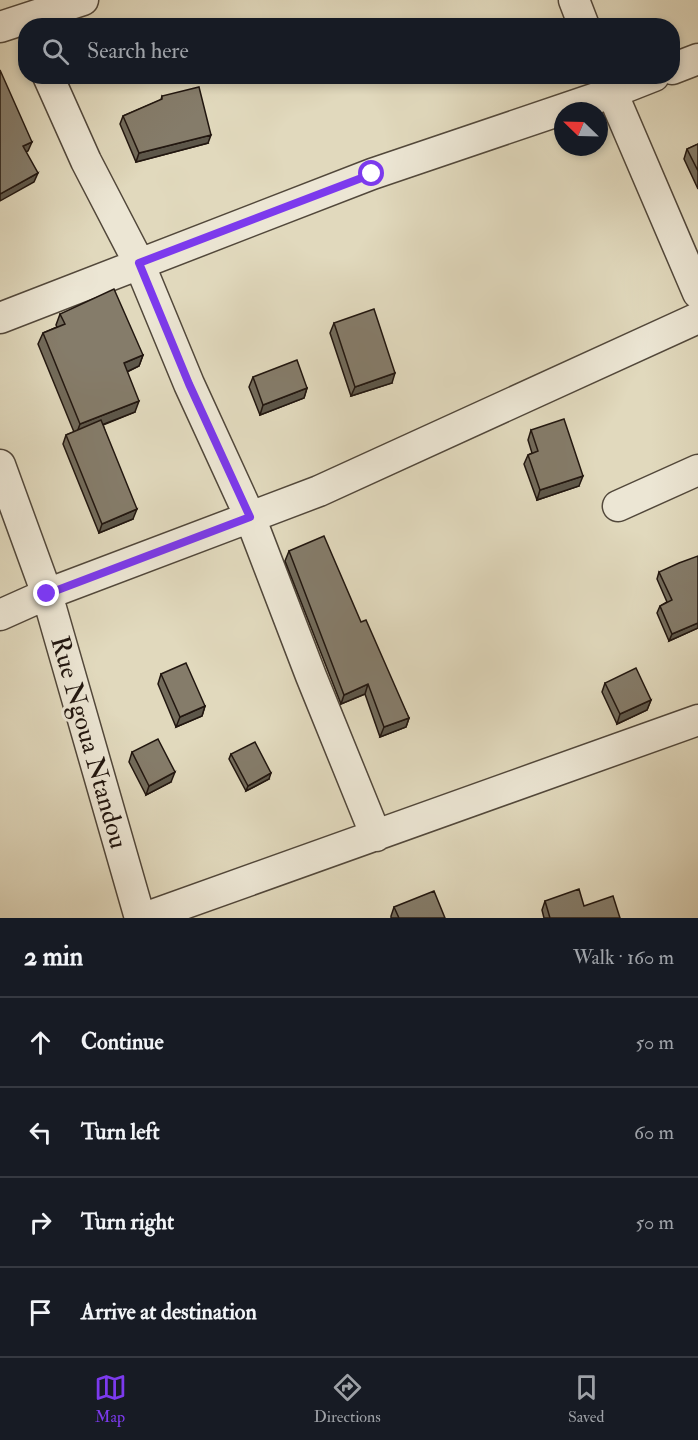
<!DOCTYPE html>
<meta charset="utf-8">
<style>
:root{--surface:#171b24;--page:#20242c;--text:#f1f3f6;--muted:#9ea1a6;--line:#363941;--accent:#7c3aed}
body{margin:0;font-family:"IM FELL Double Pica",serif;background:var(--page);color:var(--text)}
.compass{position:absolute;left:554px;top:102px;width:54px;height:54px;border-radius:50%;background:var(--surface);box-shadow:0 3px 9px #0003;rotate:293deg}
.stop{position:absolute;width:18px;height:18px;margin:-14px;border:4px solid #7c3aed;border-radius:50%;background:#fff}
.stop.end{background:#7c3aed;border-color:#fff;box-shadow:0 2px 6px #0008}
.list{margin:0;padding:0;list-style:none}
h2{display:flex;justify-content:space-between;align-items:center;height:78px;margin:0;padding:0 24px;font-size:26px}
h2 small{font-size:20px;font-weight:400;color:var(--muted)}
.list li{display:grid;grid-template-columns:39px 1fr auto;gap:18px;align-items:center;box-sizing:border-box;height:90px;padding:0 24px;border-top:2px solid var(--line)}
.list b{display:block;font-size:22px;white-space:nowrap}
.list em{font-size:20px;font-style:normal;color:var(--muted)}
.icon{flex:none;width:33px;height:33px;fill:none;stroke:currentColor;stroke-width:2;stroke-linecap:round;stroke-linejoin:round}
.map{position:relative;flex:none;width:698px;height:918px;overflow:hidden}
.search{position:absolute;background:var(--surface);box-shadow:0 3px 9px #0003;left:18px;right:18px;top:18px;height:66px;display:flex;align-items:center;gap:15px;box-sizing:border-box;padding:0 21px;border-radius:24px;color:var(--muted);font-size:22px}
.sheet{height:438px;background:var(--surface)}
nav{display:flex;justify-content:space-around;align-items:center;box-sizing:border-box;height:84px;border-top:2px solid var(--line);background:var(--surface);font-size:16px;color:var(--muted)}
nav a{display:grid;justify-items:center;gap:3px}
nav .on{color:var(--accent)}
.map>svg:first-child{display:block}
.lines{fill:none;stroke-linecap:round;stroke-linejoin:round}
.minor-casing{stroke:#52483b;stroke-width:33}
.minor{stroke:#ece6d4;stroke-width:30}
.wall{fill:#726b5b;stroke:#221710;stroke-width:1.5}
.shaded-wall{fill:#5d574a;stroke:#221710;stroke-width:1.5}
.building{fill:#857c6a;stroke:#221710;stroke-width:1.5}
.route{stroke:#7c3aed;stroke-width:8}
.labels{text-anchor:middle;stroke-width:6;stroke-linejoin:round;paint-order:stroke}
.street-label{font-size:26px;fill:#221710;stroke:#ece6d4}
</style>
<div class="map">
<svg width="698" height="918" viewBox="0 0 698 918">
<rect width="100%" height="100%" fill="#e1d9bd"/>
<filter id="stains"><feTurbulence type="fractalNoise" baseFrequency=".00333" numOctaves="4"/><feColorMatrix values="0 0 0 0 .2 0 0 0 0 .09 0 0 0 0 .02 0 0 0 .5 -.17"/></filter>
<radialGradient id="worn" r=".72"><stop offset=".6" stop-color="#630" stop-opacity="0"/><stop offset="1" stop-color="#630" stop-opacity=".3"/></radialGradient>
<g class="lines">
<g class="minor-casing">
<path id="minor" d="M574 0 584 26
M0 27 83 0
M672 69 698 59
M48 76 86 161 139 263 189 384 250 517 311 676 376 836
M605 76 698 293
M0 318 372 174 611 93 654 76
M0 465 47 594 140 918
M618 506 698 470
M0 615 47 594 319 491 698 318
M144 918 698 720"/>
</g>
<use href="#minor" class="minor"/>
</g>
<path class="wall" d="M162 96 208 143 136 162 120 124 123 116 161 100Z
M698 144V189L684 159 687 149Z
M60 314 143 355 139 366 127 372 135 412 103 425 133 519 99 533 63 444 66 435 74 432 38 344 43 333 57 327 56 325Z
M334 323 392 383 351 396 330 333Z
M253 377 307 388 304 398 260 415 249 387Z
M531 430 579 486 537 500 524 464 528 455 532 453 528 440Z
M289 551 361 622 409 718 406 727 380 737 365 694 341 704 285 561Z
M659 572 698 628 669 641 657 613 660 606 667 602 657 579Z
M161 674 205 706 202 716 176 727 158 684Z
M605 683 651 700 647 710 617 724 602 692Z
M132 752 171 782 146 795 129 762Z
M231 754 269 779 246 791 229 759Z
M545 901 584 906 620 918H544L542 910Z
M394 907 445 918H391V916Z"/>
<path class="shaded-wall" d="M211 135 208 143 136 162 139 153Z
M32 142 28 151 20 155 23 146Z
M38 173 34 182 0 201V194Z
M143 355 139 366 120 375 124 363Z
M395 373 392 383 351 396 355 387Z
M307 388 304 398 260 415 263 405Z
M139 401 135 412 76 435 80 424Z
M583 476 579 486 537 500 540 490Z
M137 509 133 519 99 533 102 524Z
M698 623V628L669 641 672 634Z
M368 684 365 694 341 704 344 695Z
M651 700 647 710 617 724 620 714Z
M205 706 202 716 176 727 180 717Z
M409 718 406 727 380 737 384 727Z
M175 772 171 782 146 795 149 786Z
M271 773 269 779 246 791 248 786Z"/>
<path class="building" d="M0 70 32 142 23 146 38 173 0 194Z
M199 87 211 135 139 153 123 116 162 99V96Z
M698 144V171L687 149Z
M114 289 143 355 124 363 139 401 80 424 43 333 65 324 60 314Z
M374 309 395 373 355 387 334 323Z
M297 360 307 388 263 405 253 377Z
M564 419 583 476 540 490 528 455 538 451 531 430Z
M101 420 137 509 102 524 66 435Z
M324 536 361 622 366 620 409 718 384 727 368 684 344 695 289 551Z
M698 556V623L672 634 660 606 672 600 659 572 679 563Z
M186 663 205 706 180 717 161 674Z
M636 668 651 700 620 714 605 683Z
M158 739 175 772 149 786 132 752Z
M255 742 271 773 248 786 231 754Z
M579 889 584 906 613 896 620 918H550L545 901Z
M434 891 445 918H399L394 907Z"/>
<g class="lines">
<path class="route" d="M47 594 250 517 189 384 139 263 372 174"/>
</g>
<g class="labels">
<g class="street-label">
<text transform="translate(90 742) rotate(74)" y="9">Rue Ngoua Ntandou</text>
</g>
</g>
<rect width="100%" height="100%" filter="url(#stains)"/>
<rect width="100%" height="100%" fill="url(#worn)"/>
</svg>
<svg class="compass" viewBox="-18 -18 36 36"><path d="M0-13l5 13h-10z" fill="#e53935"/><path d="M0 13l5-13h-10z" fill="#9ea1a6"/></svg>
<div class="stop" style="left:372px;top:174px"></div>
<div class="stop end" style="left:47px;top:594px"></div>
<div class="search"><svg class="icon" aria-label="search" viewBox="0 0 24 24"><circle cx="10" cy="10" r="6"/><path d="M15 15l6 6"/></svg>Search here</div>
</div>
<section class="sheet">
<h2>2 min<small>Walk · 160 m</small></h2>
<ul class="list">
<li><svg class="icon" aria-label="ahead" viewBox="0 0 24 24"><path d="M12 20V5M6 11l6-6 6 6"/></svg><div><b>Continue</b></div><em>50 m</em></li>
<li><svg class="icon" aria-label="left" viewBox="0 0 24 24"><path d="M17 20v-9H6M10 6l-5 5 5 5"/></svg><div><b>Turn left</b></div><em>60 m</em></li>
<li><svg class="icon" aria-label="right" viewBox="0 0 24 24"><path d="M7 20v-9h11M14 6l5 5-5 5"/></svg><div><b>Turn right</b></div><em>50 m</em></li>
<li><svg class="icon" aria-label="arrive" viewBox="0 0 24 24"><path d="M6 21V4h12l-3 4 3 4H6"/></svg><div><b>Arrive at destination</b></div></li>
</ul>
</section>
<nav>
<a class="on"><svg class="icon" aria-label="map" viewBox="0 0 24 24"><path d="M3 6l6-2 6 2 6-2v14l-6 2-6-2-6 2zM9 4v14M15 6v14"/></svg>Map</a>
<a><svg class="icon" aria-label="directions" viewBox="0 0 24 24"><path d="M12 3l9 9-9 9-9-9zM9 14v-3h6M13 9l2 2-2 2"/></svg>Directions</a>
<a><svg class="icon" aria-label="saved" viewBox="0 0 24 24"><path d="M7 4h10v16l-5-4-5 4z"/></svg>Saved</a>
</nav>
